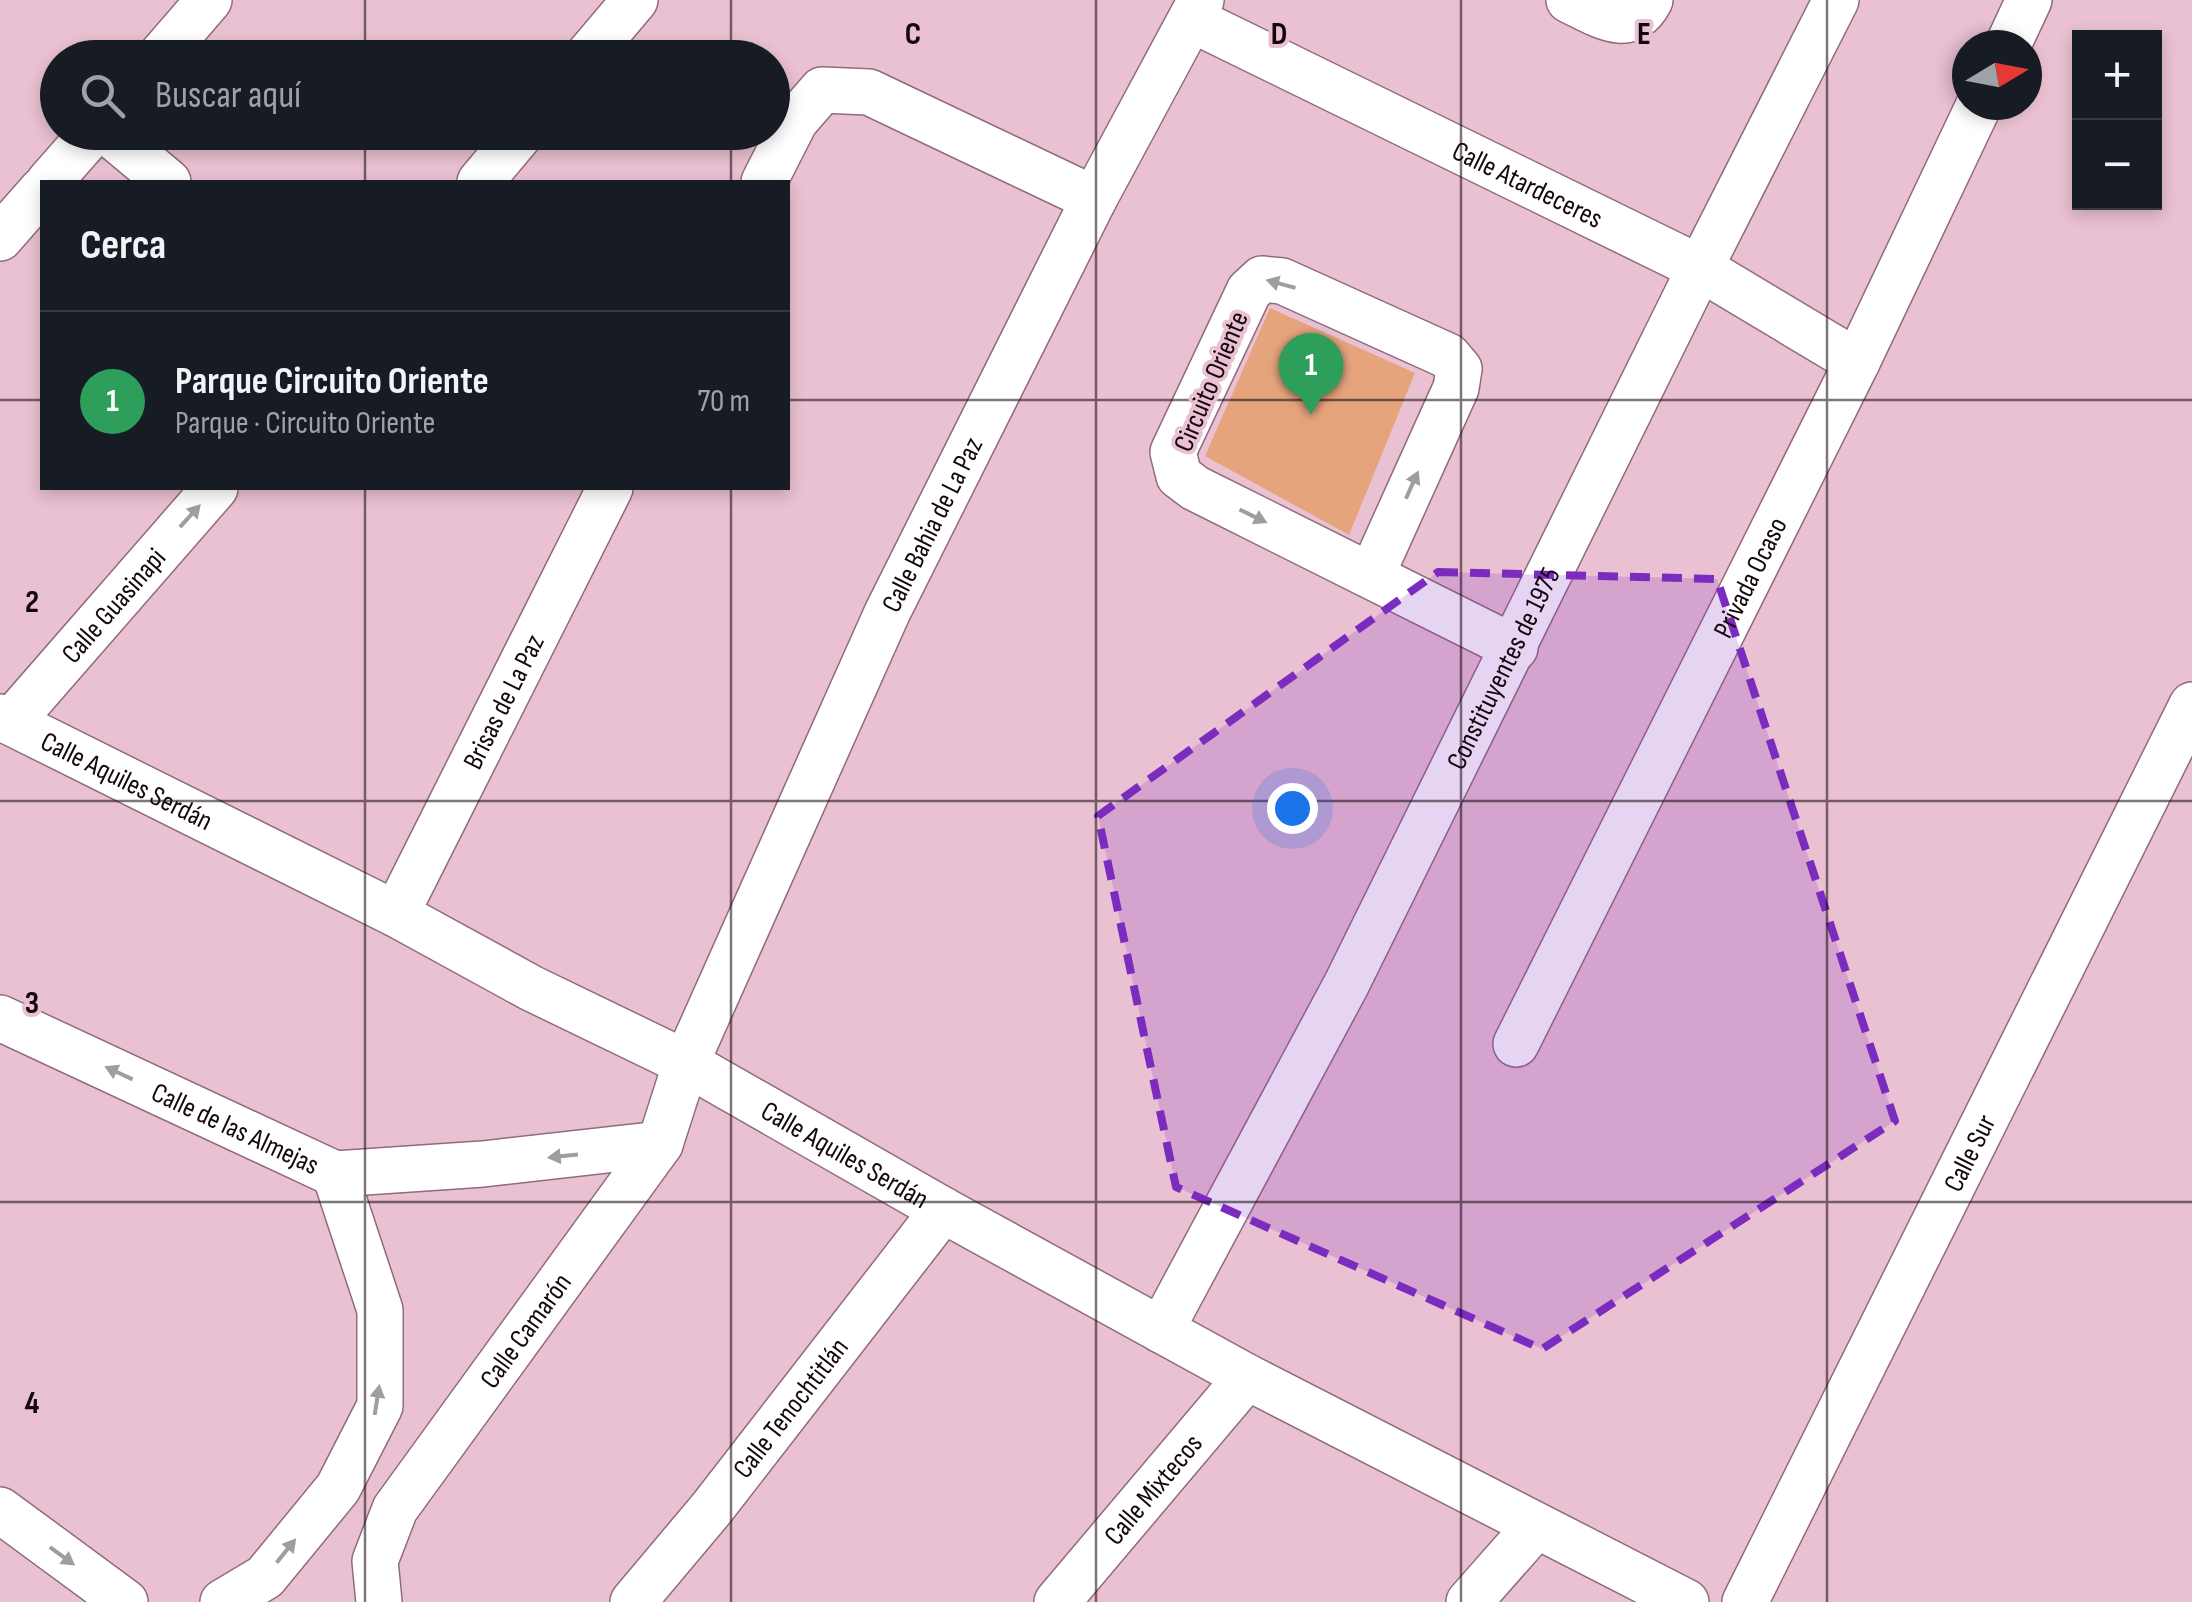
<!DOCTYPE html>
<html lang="es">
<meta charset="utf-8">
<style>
:root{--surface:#171b24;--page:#20242c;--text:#f1f3f6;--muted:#9ea1a6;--line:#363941;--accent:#337260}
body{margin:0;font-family:"Sofia Sans Condensed",sans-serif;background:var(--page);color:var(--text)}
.controls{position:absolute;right:30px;top:30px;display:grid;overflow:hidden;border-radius:0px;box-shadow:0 5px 15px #0003}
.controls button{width:90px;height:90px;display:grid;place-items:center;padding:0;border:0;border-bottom:2px solid var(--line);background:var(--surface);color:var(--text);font:50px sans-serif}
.compass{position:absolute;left:1952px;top:30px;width:90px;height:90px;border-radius:50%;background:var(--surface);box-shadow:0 5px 15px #0003;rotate:80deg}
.you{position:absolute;left:1292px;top:808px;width:35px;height:35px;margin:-25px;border:8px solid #fff;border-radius:50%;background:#1a73e8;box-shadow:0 0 0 15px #1a73e833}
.badge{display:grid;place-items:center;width:65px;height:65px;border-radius:50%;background:var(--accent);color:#fff;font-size:32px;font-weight:700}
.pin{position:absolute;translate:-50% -82px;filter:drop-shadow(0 2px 5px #0008)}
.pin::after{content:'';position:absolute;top:52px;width:35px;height:30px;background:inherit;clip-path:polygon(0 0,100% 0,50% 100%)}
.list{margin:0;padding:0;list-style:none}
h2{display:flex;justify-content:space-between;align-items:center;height:130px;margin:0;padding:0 40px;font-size:42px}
h2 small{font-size:32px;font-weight:400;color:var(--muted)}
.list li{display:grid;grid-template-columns:65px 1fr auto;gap:30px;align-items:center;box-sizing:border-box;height:180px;padding:0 40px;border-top:2px solid var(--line)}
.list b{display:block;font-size:38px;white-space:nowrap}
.list p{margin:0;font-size:32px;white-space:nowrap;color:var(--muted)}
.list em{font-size:32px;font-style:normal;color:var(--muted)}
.icon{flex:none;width:55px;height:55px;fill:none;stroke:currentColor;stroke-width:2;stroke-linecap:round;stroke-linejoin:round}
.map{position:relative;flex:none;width:2192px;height:1602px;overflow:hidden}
.search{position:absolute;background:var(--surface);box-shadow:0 5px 15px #0003;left:40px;top:40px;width:750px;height:110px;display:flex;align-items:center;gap:25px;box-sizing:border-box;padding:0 35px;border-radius:55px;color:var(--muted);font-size:38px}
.panel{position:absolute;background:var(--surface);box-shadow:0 5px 15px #0003;left:40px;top:180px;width:750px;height:310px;border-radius:0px}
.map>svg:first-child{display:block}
.green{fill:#e6a47d}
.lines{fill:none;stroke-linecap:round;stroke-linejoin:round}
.minor-casing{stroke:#906b7b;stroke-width:48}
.minor{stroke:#fff;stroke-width:45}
.oneway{fill:#a19c9e}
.marked{fill:#7b2cbf;fill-opacity:0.2;stroke:#7b2cbf;stroke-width:8;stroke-dasharray:20 12;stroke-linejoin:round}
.grid{fill:none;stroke:#14070d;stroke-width:2.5;stroke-opacity:0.55}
.labels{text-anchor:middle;stroke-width:8;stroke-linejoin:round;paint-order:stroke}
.street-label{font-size:28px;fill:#14070d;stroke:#eac1d2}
.grid-label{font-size:32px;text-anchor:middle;font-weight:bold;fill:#14070d;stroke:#eac1d2;stroke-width:8;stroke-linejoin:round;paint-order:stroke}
</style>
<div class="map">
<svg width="2192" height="1602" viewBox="0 0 2192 1602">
<rect width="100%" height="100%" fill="#eac1d2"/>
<path class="green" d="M1270 308 1415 373 1349 535 1205 456Z"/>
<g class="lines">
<g class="minor-casing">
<g id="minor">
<path d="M1569 0C1597 13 1631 38 1650 0"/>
<path id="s1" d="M1191 19 1700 268 1857 362"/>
<path d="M2008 45 2029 0"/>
<path d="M159 58 209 0"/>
<path d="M586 58 635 0"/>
<path d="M108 132 168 182"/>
<path d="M49 182 93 132"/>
<path d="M480 182 522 132"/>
<path d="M764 182 795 121 822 90 869 92 1094 199"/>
<path d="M0 238 42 190"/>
<path d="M1372 574 1456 388 1459 369 1448 356 1282 281 1262 279 1249 291 1173 452 1179 476 1195 488 1515 648"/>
<path id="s2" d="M0 717 396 914 531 988 686 1063 943 1210 1247 1377 1686 1602"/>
<path id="s3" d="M11 722 215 488"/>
<path id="s4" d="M396 914 610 488"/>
<path id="s5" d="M0 1018 335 1174 380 1310V1406L338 1488 265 1577 223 1602"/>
<path id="s6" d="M1516 1044 1857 362 1979 105"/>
<path d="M335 1174 483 1164 660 1144"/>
<path id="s7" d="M1161 1330 1346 985 1700 268 1836 0"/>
<path d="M0 1510 125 1602"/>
<path id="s8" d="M379 1602 375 1561 395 1509 660 1144 686 1063 887 613 1094 199 1201 0"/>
<path id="s9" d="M633 1602 712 1508 943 1210"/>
<path id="s10" d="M1057 1602 1247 1377"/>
<path d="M1469 1602 1536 1526"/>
<path id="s11" d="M1745 1602 2192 705"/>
</g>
</g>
<use href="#minor" class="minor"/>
</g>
<defs><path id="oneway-solid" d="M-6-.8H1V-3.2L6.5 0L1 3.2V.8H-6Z" transform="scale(2.5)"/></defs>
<g class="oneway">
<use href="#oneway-solid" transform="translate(1281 284) rotate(-165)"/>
<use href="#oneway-solid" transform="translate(1412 485) rotate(-66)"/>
<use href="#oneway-solid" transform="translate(190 516) rotate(-48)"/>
<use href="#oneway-solid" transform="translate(1253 516) rotate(26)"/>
<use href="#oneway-solid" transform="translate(119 1073) rotate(-155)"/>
<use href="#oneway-solid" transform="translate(563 1156) rotate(174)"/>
<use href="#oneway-solid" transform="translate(377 1400) rotate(-81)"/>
<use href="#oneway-solid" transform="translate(286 1551) rotate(-51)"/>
<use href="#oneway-solid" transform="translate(62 1556) rotate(36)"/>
</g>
<path class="marked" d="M1438 572 1717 579 1895 1121 1542 1349 1176 1187 1098 816Z"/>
<path class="grid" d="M365 0V58M731 0V58M1096 0V1602M1461 0V1602M1827 0V1602M365 132V182M731 132V182M0 400H42M788 400H2192M365 488V1602M731 488V1602M0 801H2192M0 1202H2192"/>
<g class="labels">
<g class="street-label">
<text dy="10" stroke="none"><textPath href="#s1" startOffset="375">Calle Atardeceres</textPath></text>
<text transform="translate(1210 381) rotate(-67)" y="10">Circuito Oriente</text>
<text dy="10" stroke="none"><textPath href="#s8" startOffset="1225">Calle Bahia de La Paz</textPath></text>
<text dy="10" stroke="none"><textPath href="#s6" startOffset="522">Privada Ocaso</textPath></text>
<text dy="10" stroke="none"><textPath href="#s3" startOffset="155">Calle Guasinapi</textPath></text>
<text dy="10" stroke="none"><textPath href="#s7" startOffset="745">Constituyentes de 1975</textPath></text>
<text dy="10" stroke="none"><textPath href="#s4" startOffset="238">Brisas de La Paz</textPath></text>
<text dy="10" stroke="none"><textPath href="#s2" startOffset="142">Calle Aquiles Serdán</textPath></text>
<text dy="10" stroke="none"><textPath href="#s5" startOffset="260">Calle de las Almejas</textPath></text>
<text dy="10" stroke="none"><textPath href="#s11" startOffset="502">Calle Sur</textPath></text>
<text dy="10" stroke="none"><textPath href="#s2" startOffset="952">Calle Aquiles Serdán</textPath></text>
<text dy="10" stroke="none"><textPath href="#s8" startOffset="318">Calle Camarón</textPath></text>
<text dy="10" stroke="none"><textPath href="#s9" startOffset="250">Calle Tenochtitlán</textPath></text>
<text dy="10" stroke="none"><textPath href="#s10" startOffset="148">Calle Mixtecos</textPath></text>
</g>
</g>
<g class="grid-label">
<text x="913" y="44">C</text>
<text x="1279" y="44">D</text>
<text x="1644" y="44">E</text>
<text x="32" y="612">2</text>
<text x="32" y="1013">3</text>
<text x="32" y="1413">4</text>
</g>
</svg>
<div class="controls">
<button>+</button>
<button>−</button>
</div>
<svg class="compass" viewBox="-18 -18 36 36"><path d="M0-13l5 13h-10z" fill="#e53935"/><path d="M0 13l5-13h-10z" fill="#9ea1a6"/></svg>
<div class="you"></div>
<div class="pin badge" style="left:1311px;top:415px;background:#2e9e5b">1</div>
<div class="search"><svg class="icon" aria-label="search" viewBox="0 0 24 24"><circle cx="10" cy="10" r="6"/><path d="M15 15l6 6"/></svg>Buscar aquí</div>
<section class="panel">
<h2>Cerca<small></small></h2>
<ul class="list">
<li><span class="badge" style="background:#2e9e5b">1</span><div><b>Parque Circuito Oriente</b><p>Parque · Circuito Oriente</p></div><em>70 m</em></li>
</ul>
</section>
</div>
